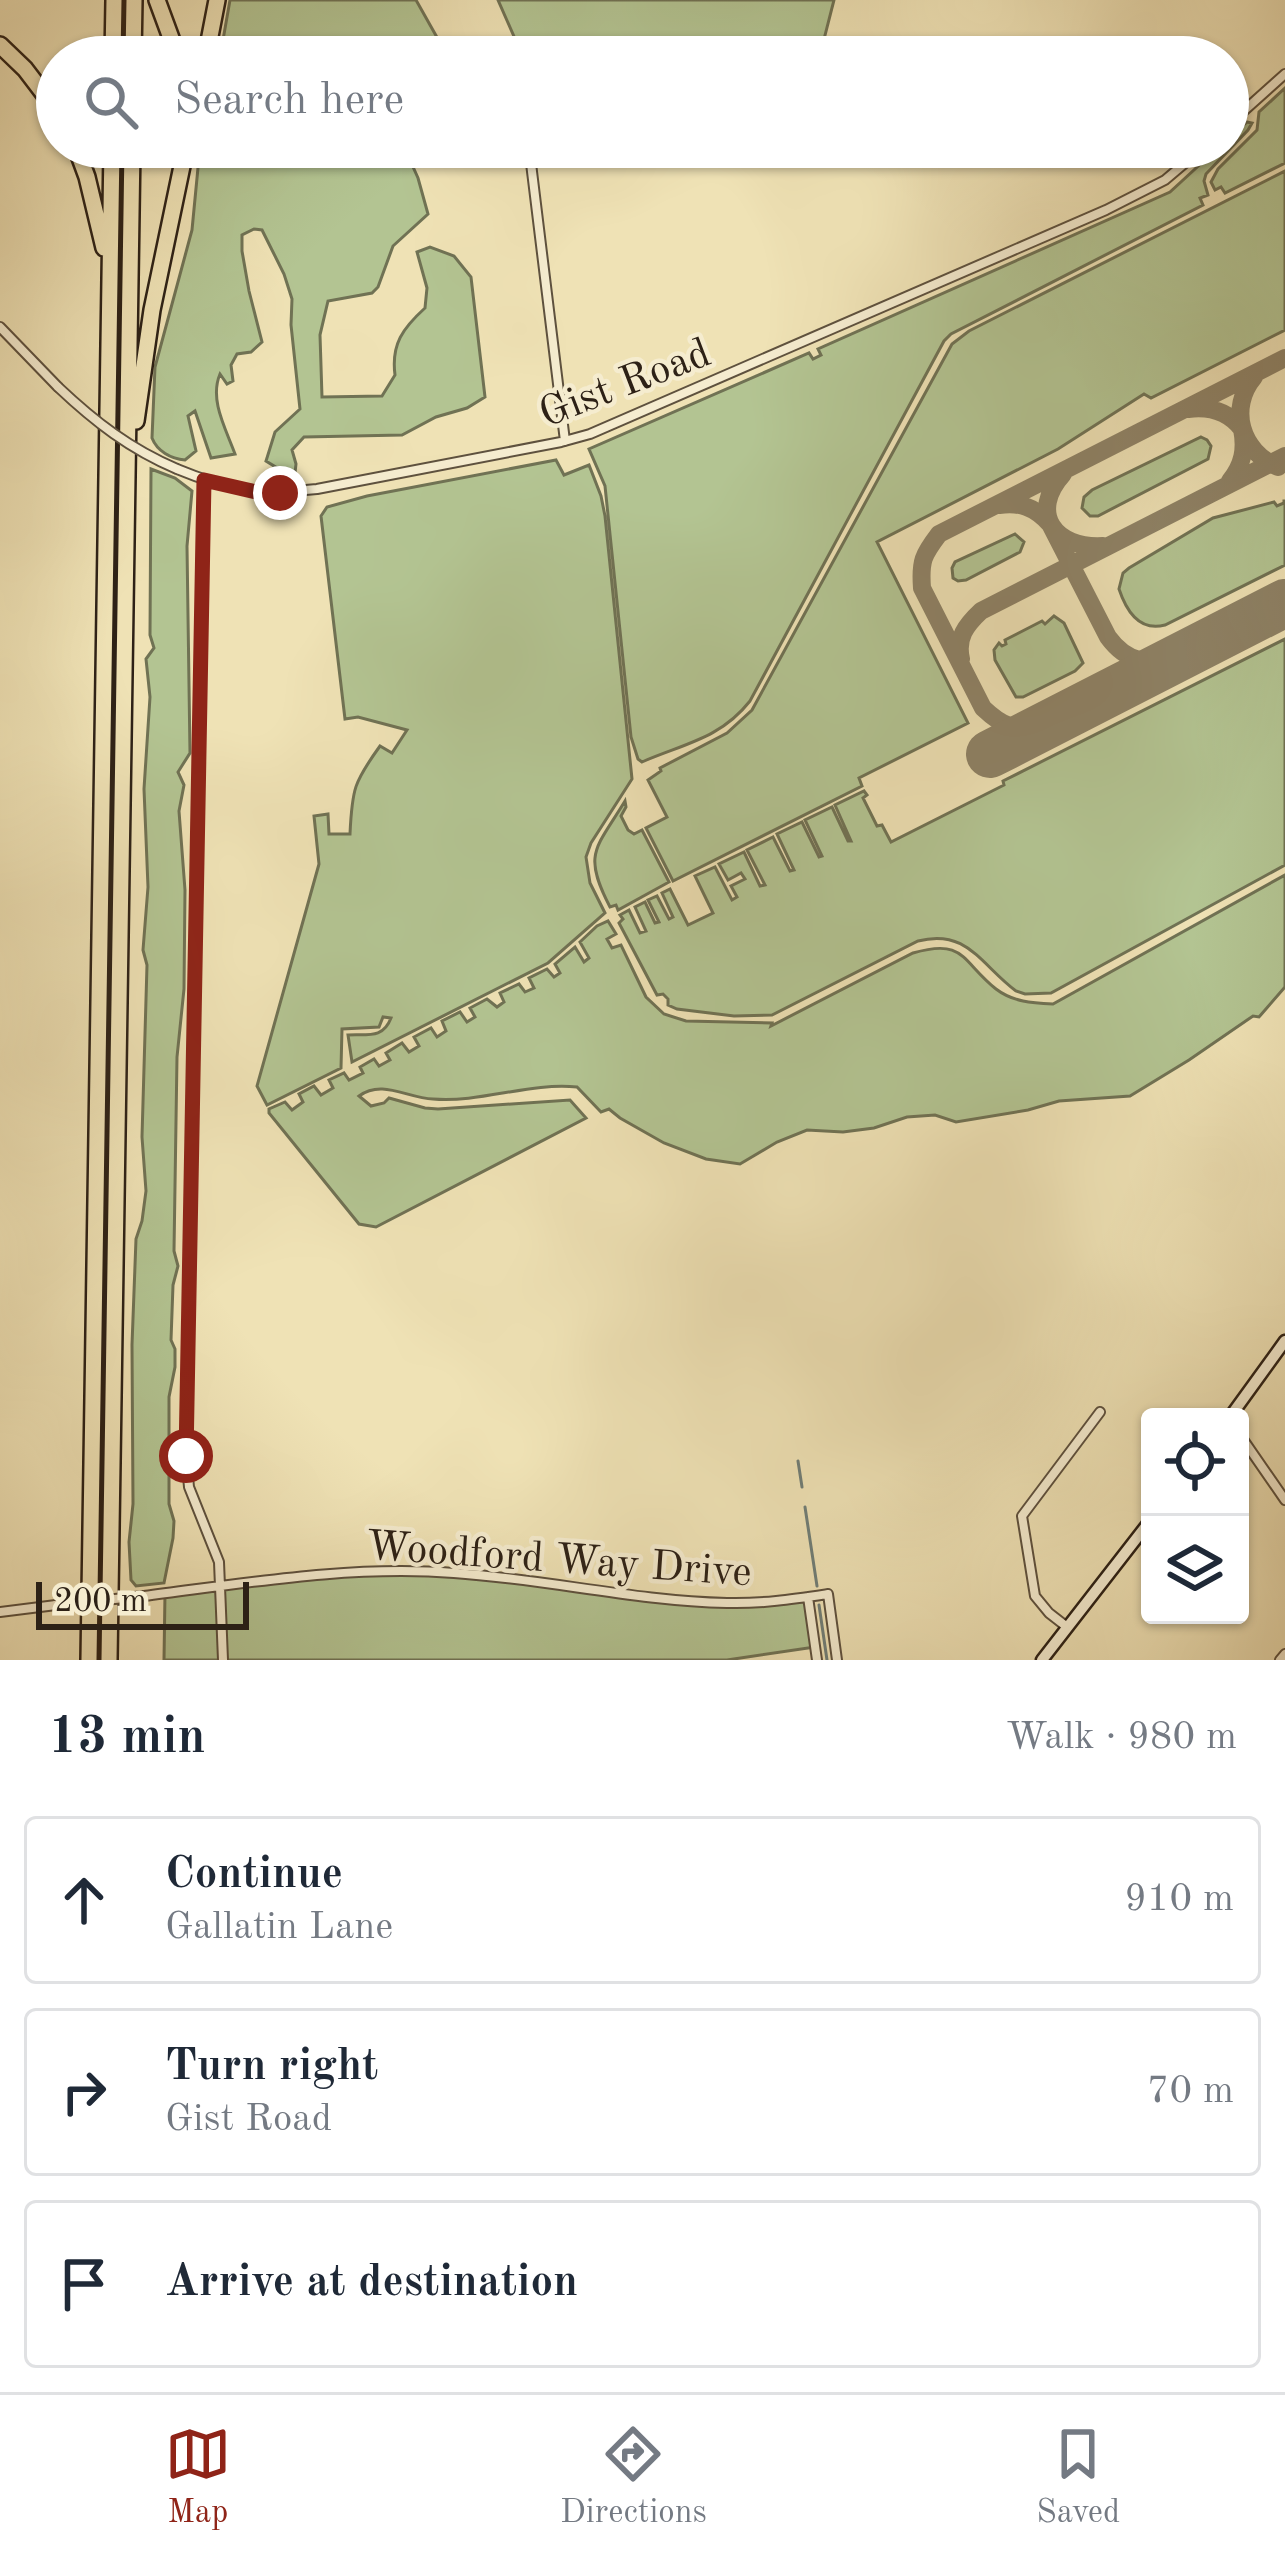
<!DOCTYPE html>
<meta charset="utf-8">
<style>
:root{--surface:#fff;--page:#f2f2f3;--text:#1f2937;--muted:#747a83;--line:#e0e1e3;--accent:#8f2418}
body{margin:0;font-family:"Old Standard TT",serif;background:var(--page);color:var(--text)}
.controls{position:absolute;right:36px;bottom:36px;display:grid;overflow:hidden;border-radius:12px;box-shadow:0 3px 9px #0004}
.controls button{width:108px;height:108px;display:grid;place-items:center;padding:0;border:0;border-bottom:3px solid var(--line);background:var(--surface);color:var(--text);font:60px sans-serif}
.scale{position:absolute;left:36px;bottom:30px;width:213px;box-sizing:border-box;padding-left:12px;border:6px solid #2d2116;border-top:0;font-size:33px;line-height:42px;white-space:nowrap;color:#2d2116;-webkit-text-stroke:9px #f5eccf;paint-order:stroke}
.stop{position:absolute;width:36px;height:36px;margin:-27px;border:9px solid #8f2418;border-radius:50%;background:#fff}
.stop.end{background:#8f2418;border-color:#fff;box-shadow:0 3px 12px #0008}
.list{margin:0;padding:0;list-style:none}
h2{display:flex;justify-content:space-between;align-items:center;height:156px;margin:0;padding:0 48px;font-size:51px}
h2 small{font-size:39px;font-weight:400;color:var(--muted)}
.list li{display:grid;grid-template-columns:78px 1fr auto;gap:36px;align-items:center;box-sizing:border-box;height:168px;margin:0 24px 24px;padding:0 24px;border:3px solid var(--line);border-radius:12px}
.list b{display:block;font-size:45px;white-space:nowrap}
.list p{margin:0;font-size:39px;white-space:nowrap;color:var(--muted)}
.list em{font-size:39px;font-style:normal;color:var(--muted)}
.icon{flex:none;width:66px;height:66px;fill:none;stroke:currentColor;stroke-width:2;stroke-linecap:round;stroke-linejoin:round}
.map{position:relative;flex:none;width:1285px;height:1660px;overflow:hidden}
.search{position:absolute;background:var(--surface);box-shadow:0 3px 9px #0004;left:36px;right:36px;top:36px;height:132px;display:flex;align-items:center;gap:30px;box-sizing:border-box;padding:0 42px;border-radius:66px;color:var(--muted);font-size:45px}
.sheet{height:732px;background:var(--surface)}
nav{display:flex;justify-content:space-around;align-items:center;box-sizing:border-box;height:168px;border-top:3px solid var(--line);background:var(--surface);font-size:33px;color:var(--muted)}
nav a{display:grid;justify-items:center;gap:6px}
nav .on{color:var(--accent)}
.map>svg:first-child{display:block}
.green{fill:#b3c492;stroke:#707254;stroke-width:3}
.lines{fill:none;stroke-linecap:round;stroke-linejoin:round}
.stream{stroke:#707e77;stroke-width:3}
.taxiway{stroke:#8e8266;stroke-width:18}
.runway{stroke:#8e8266;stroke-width:48}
.street-casing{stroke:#5e513e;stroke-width:12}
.secondary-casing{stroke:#2d2116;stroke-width:15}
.highway-casing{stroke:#2d2116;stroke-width:20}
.street{stroke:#f5eccf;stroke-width:8}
.secondary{stroke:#f5eccf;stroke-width:10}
.highway{stroke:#efe2b5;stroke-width:15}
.street-bridge-casing{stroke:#5e513e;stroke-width:12;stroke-linecap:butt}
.street-bridge{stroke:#f5eccf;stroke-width:8}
.route{stroke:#8f2418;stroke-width:15}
.labels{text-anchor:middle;stroke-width:9;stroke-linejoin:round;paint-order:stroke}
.street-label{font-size:42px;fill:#2d2116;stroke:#f5eccf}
</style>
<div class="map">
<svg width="1285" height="1660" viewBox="0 0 1285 1660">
<rect width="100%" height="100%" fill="#efe2b5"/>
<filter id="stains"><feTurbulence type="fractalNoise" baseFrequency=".00167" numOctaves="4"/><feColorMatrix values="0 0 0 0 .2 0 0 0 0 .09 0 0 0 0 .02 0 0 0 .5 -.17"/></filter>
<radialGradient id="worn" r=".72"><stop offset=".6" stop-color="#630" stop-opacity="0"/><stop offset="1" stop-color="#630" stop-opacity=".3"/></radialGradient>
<path class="green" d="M230 0H416L443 48 455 57H220Z
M498 0H834L821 51 788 57H523Z
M1285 88V163L1225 193 1221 187 1215 190 1211 182 1218 169 1257 130 1259 112Z
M1247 122 1252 123 1248 130 1206 174 1204 181 1208 195 1200 198 1203 205 951 334 944 341 750 701C720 739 683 744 642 762L638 759 631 737 605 486 589 449 809 353 813 359 821 355 818 349 1170 192 1219 147H1228V139Z
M200 147H404L418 178 428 214 393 246 378 287 372 293 328 301 320 335 322 397 382 396 395 375C391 344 403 328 425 308L427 288 417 252 430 247 454 256 471 277 485 397 467 408 436 417 402 435 304 437 292 450 296 464 295 473 279 469 266 461 275 432 300 409 291 325 292 299 284 274 262 230 254 229 242 235V251L249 291 262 342 251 352 237 354 231 365 233 381 227 384 220 374C209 400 226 429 235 454L211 458 195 411 188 416 196 451 185 460C171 459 157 451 152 438L155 367 192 230Z
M1285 171V330L1151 398 1144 394 1058 449 877 542 968 723 859 778 862 786 673 881 646 828 667 817 648 780 661 771 660 768 727 733 752 710 952 344 969 331Z
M1201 437 1207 440 1211 446 1208 459 1098 516H1090L1082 508 1084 497 1092 490Z
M556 460 564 475 589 465 601 496 605 516 632 779 591 843 586 857 590 883 605 913 548 963 352 1062 348 1035C368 1034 383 1039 391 1018L383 1017 379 1027 342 1029 341 1068 267 1105 257 1086 319 864 314 816 328 814 329 834H350C352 789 354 782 380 746L392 753 407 730 358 717 345 719 321 516 327 507 367 496Z
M151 469 175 478 192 491 187 546 190 753 178 772 184 785 179 811 185 890 184 989 177 1057 174 1251 178 1266 173 1285 171 1340 175 1349V1367L169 1397V1504L174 1521 173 1538 164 1583 136 1586 131 1580 129 1542 133 1504 132 1345 136 1239 142 1221 146 1191 142 1137 147 965 143 950 148 887 144 789 150 697 146 659 154 648 150 635Z
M1284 501H1285V565L1165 625C1139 632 1126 610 1119 589L1123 573 1129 568 1213 518 1274 502 1277 506 1284 503Z
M1015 534 1024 542 1020 552 966 580 958 581 953 578 952 568 955 562Z
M1054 616 1064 623 1083 663 1075 671 1023 697H1016L995 660 994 650 999 643 1002 646 1006 644 1005 640 1042 621 1045 624Z
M1285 639V865L1051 993 1025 994 1016 991C981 965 967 928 918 941L772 1015 734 1016 677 1009 668 1005V999L663 994 657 995 619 923 623 919 620 915 629 910 640 933 646 931 635 907 645 902 655 923 659 922 648 900 657 896 669 919 673 917 662 893 670 889 688 925 713 913 695 876 715 867 732 900 737 897 731 886 745 879 741 873 728 880 719 864 744 852 760 886 765 885 747 850 773 837 790 871 794 870 777 834 802 822 819 857 822 856 805 820 832 807 848 841H851L835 805 864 791 867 795 863 798 877 826 882 825 891 842 1004 785 1003 781Z
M625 801 626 807 621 816 628 830 634 834 642 830 669 882 618 910 616 905 610 907C582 853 596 849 625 801Z
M1285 875V987L1259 1017 1253 1016 1189 1060 1130 1096 1059 1101 1028 1110 956 1122 935 1115 907 1117 874 1128 843 1132 807 1130 777 1142 740 1164 706 1159 664 1143 620 1118 609 1109 601 1112 577 1087C530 1082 481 1103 433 1099 407 1098 382 1079 359 1096L371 1106 384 1103 389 1098 425 1108 438 1109 570 1100 586 1118 376 1227 359 1224 269 1113V1109L285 1102 292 1110 303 1102 299 1094 314 1086 321 1095 333 1088 329 1080 344 1073 349 1080 363 1073 360 1067 374 1059 379 1066 390 1060 386 1053 402 1043 409 1052 419 1046 414 1037 431 1028 437 1037 446 1031 442 1021 460 1012 467 1022 475 1017 470 1008 487 999 497 1007 504 1002 500 993 519 984 525 992 534 988 529 978 547 969 554 977 560 973 555 964 575 947 584 962 589 958 580 942 597 926 608 921 616 934 607 939 612 948 621 945 646 997 664 1014 686 1021 772 1023 771 1026 913 953C965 938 961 961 996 989 1013 1002 1032 1003 1053 1004Z
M408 1570 693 1602 808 1597 815 1647 727 1660H164L165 1593Z"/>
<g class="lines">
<path class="stream" d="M798 1461 802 1487
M805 1507 817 1586
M819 1605 827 1660"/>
<path class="taxiway" d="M1254 377C1228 408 1241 452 1278 467
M1188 409C1210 406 1229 412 1242 429 1246 449 1243 465 1230 481
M1063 474C1028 513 1055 549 1103 546
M999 505C1020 502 1035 507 1050 524L1108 637C1127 663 1148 665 1178 658
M961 659C956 638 966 625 981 611L1285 456
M1042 727C1014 730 1004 728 983 708L922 588C920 561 923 555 939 534L1285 358"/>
<path class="runway" d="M990 754 1285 603"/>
<g class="street-casing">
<path id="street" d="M1228 125 1285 74
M529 147 565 441
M0 327 58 387
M177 469C227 490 263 495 317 489L561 442 590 434 1106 210 1165 180 1204 147
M204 480 186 1456 189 1487 219 1562 223 1660
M1240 1435 1285 1500
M144 1596C247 1583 351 1565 454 1573 545 1579 636 1601 727 1603 761 1604 794 1599 828 1594L837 1660
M808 1597 817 1660
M0 1612 56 1605
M1067 1627 1049 1613 1035 1596 1022 1516 1100 1412
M1280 1660 1285 1654"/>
</g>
<g class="secondary-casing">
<path id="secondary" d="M1230 1417 1285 1341
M1042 1660 1150 1521"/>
</g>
<g class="highway-casing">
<path id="highway" d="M157 0 178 57
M0 45 25 69 57 111
M113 57 114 0
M133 57 134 0
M206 57 217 0
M76 147 87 177 104 248
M136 421 152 310 186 147
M89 1660 112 147
M109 1660 132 147"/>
</g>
<use href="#street" class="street"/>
<use href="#secondary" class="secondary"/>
<use href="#highway" class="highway"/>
<g class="street-bridge-casing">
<path id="street-bridge" d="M58 387C95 422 130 449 177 469
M56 1605 144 1596"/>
</g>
<use href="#street-bridge" class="street-bridge"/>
</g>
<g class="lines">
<path class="route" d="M186 1456 204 480 256 492 280 493"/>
</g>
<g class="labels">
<g class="street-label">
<text transform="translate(624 381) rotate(-21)" y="15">Gist Road</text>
<text transform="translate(559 1557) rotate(4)" y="15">Woodford Way Drive</text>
</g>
</g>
<rect width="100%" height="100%" filter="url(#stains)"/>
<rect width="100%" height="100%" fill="url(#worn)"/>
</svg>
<div class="controls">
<button><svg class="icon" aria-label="locate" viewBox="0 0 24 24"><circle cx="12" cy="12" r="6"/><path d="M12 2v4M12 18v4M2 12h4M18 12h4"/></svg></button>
<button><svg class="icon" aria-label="layers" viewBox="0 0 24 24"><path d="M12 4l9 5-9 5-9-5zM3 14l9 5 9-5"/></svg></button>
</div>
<div class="scale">200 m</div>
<div class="stop" style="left:186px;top:1456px"></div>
<div class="stop end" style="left:280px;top:493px"></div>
<div class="search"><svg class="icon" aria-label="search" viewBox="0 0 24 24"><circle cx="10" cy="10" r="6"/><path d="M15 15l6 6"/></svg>Search here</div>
</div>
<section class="sheet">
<h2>13 min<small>Walk · 980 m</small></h2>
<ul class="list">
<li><svg class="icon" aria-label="ahead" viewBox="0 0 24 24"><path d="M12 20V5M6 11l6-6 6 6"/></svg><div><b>Continue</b><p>Gallatin Lane</p></div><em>910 m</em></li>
<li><svg class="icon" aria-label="right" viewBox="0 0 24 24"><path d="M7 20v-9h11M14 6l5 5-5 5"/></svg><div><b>Turn right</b><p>Gist Road</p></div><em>70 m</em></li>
<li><svg class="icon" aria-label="arrive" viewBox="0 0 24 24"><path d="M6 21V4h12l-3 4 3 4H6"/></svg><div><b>Arrive at destination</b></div></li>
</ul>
</section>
<nav>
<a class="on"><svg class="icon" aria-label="map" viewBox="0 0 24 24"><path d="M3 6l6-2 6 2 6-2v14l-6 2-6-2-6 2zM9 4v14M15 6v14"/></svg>Map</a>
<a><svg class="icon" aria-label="directions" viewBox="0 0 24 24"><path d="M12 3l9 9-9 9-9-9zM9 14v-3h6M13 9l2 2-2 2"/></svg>Directions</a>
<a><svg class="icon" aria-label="saved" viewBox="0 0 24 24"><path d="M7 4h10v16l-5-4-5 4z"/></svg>Saved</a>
</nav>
